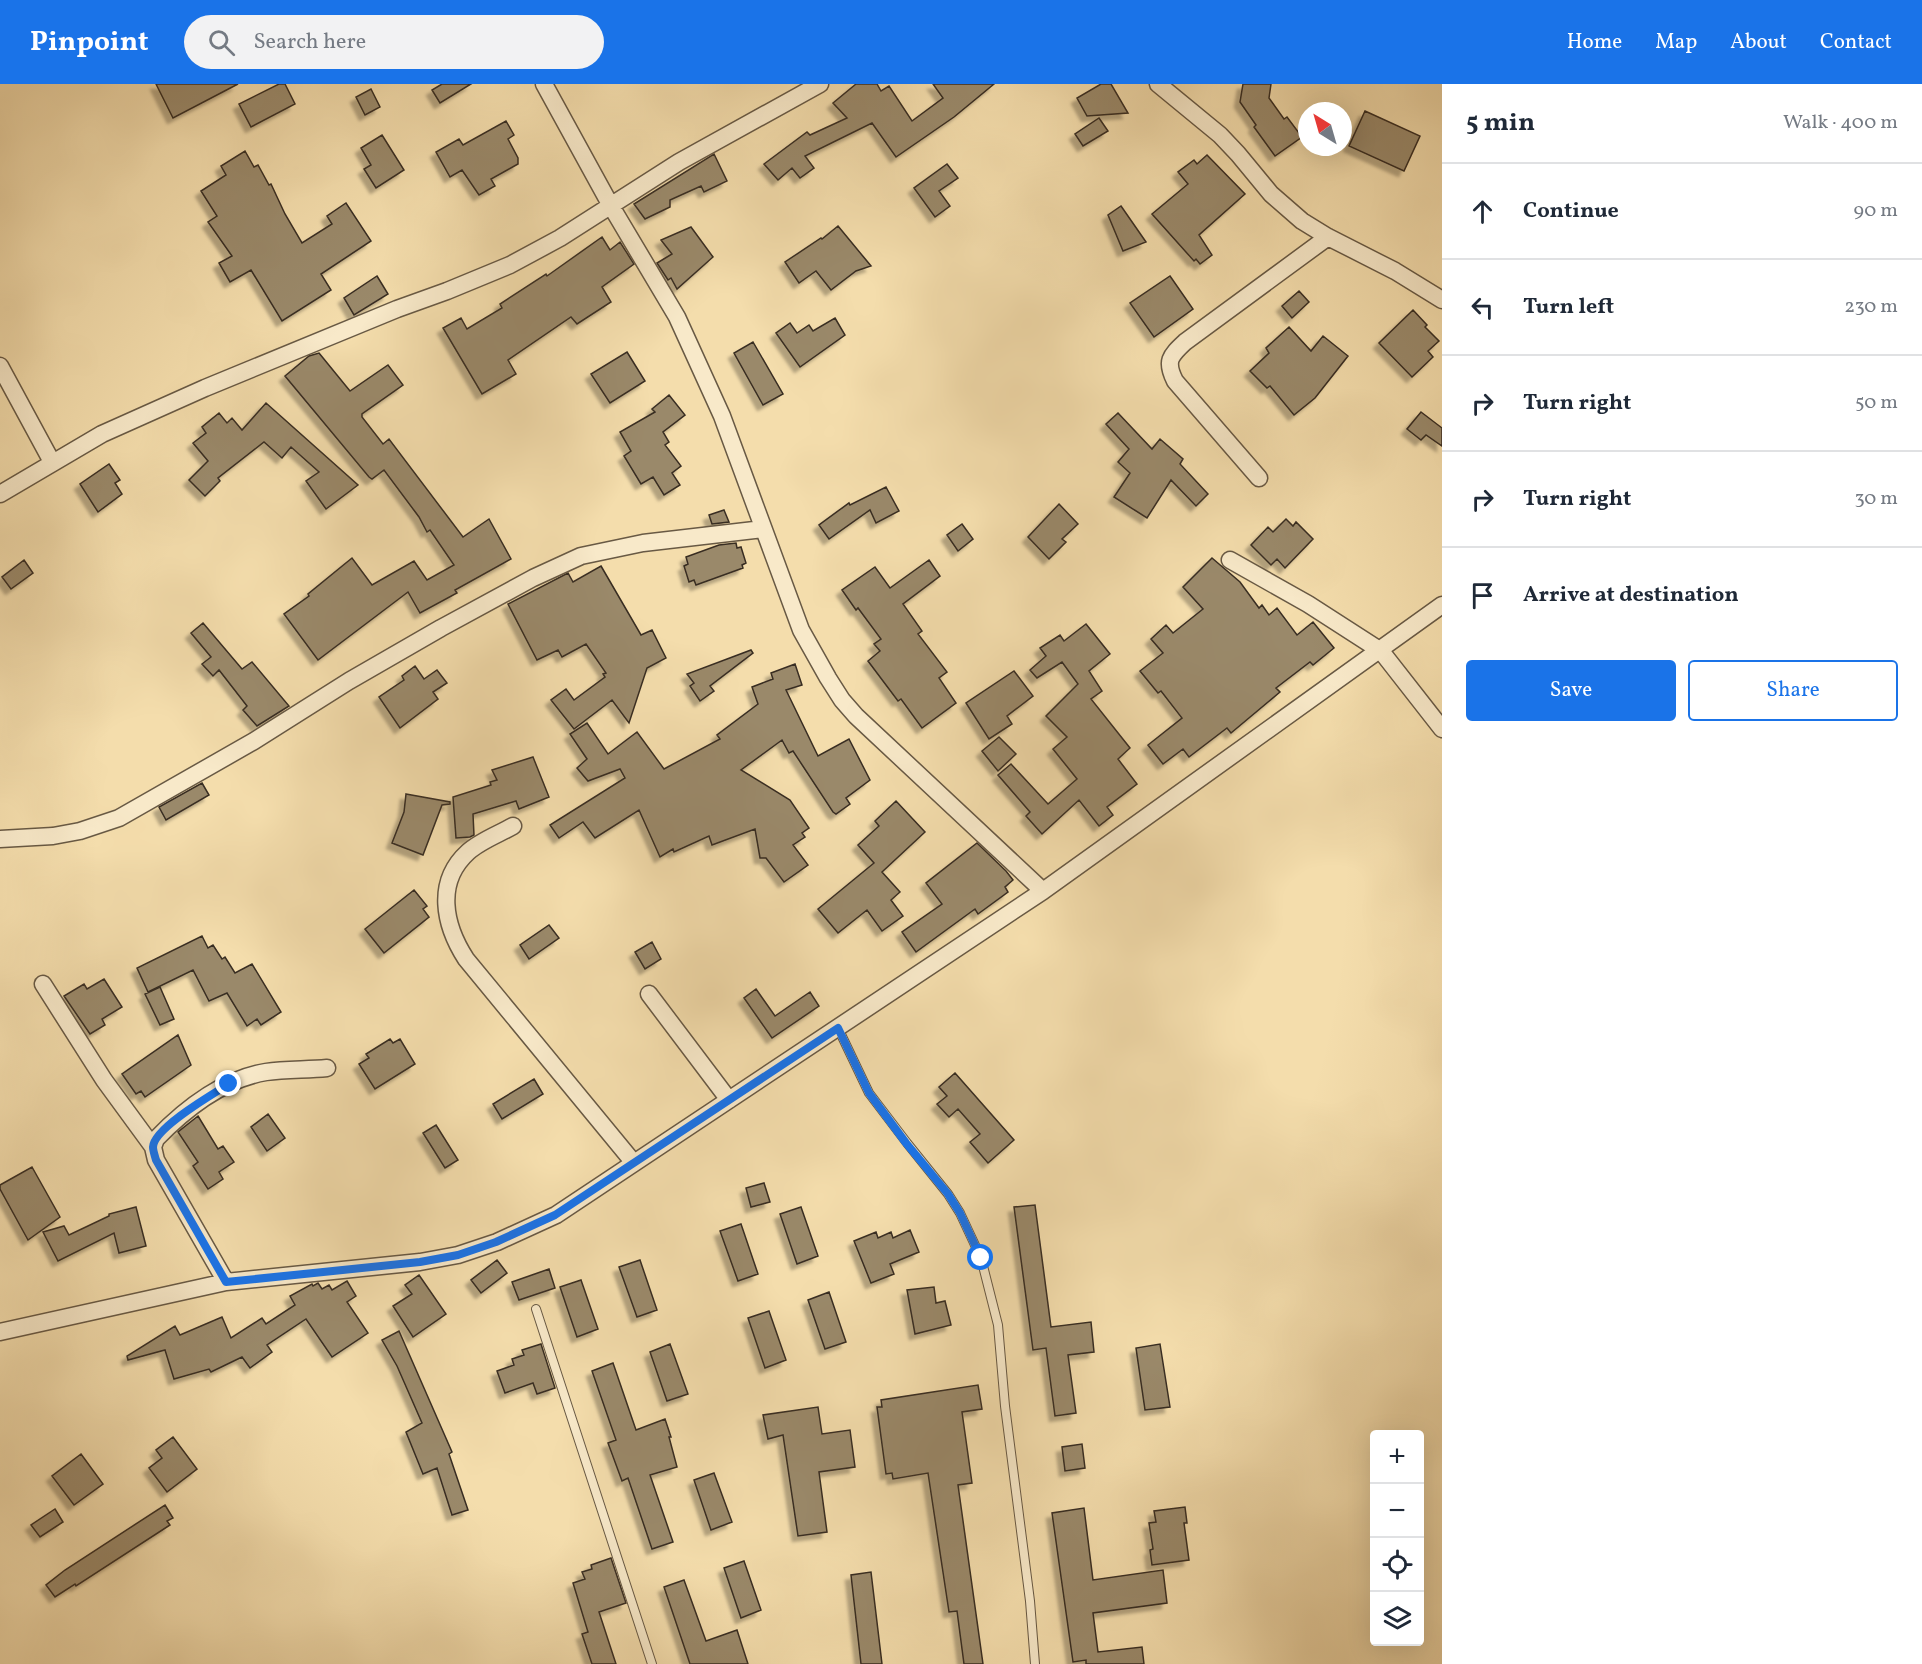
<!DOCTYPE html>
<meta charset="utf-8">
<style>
:root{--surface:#fff;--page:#f2f2f3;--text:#1f2937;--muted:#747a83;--line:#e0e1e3;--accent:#1a73e8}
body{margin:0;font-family:Vollkorn,serif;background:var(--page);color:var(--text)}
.controls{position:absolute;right:18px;bottom:18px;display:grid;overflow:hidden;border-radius:6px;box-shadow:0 6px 24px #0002}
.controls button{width:54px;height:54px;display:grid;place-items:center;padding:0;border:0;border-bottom:2px solid var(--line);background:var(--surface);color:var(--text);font:30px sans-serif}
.compass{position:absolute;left:1298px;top:18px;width:54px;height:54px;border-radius:50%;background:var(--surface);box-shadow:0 6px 24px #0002;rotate:323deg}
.stop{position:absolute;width:18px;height:18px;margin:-14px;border:4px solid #1a73e8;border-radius:50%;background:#fff}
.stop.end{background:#1a73e8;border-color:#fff;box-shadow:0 2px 6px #0008}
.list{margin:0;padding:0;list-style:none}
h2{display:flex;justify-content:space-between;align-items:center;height:78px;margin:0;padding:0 24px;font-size:26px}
h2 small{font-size:20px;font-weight:400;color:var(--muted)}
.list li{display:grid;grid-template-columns:39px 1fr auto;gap:18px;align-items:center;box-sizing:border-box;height:96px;padding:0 24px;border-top:2px solid var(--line)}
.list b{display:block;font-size:22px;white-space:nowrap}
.list em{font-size:20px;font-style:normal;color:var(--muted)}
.actions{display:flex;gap:12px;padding:18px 24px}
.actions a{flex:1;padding:14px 0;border:2px solid var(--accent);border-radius:6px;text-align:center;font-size:21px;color:var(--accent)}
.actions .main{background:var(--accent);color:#fff}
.icon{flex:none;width:33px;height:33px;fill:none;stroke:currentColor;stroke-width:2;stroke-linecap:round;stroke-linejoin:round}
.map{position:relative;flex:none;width:1442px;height:1580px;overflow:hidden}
header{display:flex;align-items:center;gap:36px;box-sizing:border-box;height:84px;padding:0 30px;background:var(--accent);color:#fff}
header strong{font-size:28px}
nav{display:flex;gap:33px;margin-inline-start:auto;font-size:21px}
.search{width:420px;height:54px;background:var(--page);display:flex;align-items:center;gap:15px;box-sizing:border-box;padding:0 21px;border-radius:33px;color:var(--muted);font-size:22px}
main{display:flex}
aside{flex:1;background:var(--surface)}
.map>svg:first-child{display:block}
.building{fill:#9a896a;stroke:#392d22;stroke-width:1.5;filter:url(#shadow)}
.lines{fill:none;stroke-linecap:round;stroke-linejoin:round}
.service-casing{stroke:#685944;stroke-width:10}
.minor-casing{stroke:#685944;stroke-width:19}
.service{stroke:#f8e9c9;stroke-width:8}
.minor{stroke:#f8e9c9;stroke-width:16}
.route{stroke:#1a73e8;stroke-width:8}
</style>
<header>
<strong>Pinpoint</strong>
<div class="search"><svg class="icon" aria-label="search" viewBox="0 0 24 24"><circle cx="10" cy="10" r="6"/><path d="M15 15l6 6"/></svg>Search here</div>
<nav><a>Home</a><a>Map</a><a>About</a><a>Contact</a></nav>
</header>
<main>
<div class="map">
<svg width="1442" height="1580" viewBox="0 0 1442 1580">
<defs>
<filter id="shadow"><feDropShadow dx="-5.5" dy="5.5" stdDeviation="1.5" flood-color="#0004"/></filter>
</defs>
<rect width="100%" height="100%" fill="#f4ddac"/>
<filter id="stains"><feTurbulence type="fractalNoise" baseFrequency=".00333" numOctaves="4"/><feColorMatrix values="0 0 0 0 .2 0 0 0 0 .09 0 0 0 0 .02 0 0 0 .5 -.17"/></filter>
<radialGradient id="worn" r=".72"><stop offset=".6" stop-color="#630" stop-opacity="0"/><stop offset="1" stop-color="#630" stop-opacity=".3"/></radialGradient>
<path class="building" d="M156 0H238L173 34Z
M279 0H285L295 20 251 43 239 20Z
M442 0H471L440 19 432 6Z
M856 0H877L881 7 889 2 912 37 943 14 933 0H994L954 33 896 73 872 39 805 72 814 84 800 94 792 84 778 96 764 80 807 48 810 51 847 34 833 19Z
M1101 0H1111L1128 29 1087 32 1077 14Z
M1243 0H1271L1269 14 1284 35 1287 33 1302 53 1275 72 1254 43 1256 41 1240 18Z
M371 5 380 23 365 31 356 13Z
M1365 27 1420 52 1404 87 1349 62Z
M1099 34 1108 47 1083 62 1075 50Z
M506 37 514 51 508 55 518 74V80L491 95 495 102 479 111 462 86 450 93 436 68 459 55 463 61Z
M382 51 404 86 376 104 364 85 371 81 361 64Z
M245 67 254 83 258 81 269 101 271 100 285 130 302 159 332 140 327 132 346 119 371 157 321 190 331 206 282 237 251 186 230 198 219 179 232 172 208 138 217 132 201 107 226 91 221 82Z
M714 70 727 97 704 108 701 102 670 116V123L645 135 634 120Z
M1207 71 1245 110 1199 151 1212 171 1200 180 1196 175 1194 177 1152 130 1188 100 1178 88 1194 76 1197 80Z
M947 80 958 94 939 107 950 122 935 133 914 104Z
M1121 122 1146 158 1123 167 1108 131Z
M838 142 871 182 856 187 831 206 816 187 799 199 785 178 821 154 822 155Z
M691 143 713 173 677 205 671 194 668 196 657 179 672 170 661 156Z
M602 153 610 166 620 158 634 180 602 203 611 218 577 240 571 233 508 276 516 290 482 310 443 244 461 234 467 245 502 224 500 220 546 190 547 192Z
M377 192 388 210 354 231 344 214Z
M1170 192 1193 225 1154 253 1130 219Z
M1299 207 1309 218 1292 234 1282 222Z
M1413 226 1427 241 1425 243 1439 257 1428 267 1433 273 1412 293 1379 259Z
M835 234 845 251 800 283 776 249 790 239 797 249 809 241 813 247Z
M1289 243 1311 267 1323 252 1348 272 1315 314 1294 331 1270 302 1267 304 1250 287 1269 269 1266 264Z
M753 258 783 310 763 321 734 269Z
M627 268 645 297 610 319 591 290Z
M319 269 350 307 388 281 403 301 362 330V333L383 360 389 355 463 453 489 435 511 475 455 506 457 509 420 529 408 508 318 576 284 530 309 512 308 510 352 474 372 501 414 477 427 496 454 481 430 446 427 448 419 433 384 386 372 395 369 393 285 292 309 272Z
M669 311 685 331 663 348 669 358 665 361 681 382 672 389 680 401 664 411 653 393 641 400 624 372 631 367 620 348 655 328 652 325Z
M266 319 358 401 326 425 306 397 319 388 291 363 282 374 264 358 218 394 220 397 205 412 189 396 208 377 193 359 206 349 202 343 219 329 227 339 232 334 242 346Z
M1421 328 1442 344V362L1426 351 1421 356 1407 345Z
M1118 329 1152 365 1160 355 1183 375 1180 380 1208 410 1196 422 1171 396 1147 434 1114 413 1130 389 1118 378 1129 365 1106 340Z
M109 380 120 396 115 399 122 410 98 428 80 400Z
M886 403 899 427 876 439 870 426 829 455 819 441 849 419 850 421Z
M1059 420 1078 440 1062 455 1066 458 1049 475 1028 453Z
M724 426 729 438 712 440 709 431Z
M1286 435 1293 442 1296 438 1313 455 1285 484 1277 475 1271 481 1251 461 1268 443 1273 448Z
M962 440 973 455 958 467 947 451Z
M736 459 737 464 741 463 746 479 742 481 743 484 696 501 694 496 689 498 684 482 688 480 686 473 719 461Z
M1212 474 1240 498 1259 524 1262 521 1269 531 1277 524 1297 551 1313 538 1334 564 1313 581 1310 578 1276 604 1280 608 1231 649 1227 644 1189 673 1183 665 1163 680 1148 661 1182 634 1161 607 1158 609 1140 587 1163 569 1151 555 1166 541 1173 549 1203 525 1183 503Z
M24 476 33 489 11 505 2 493Z
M929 476 940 492 903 520 922 547 918 550 947 588 939 594 956 619 922 644 901 615 898 617 868 577 880 567 874 560 881 555 858 524 856 526 842 506 875 483 890 504Z
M601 482 641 551 652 546 666 574 647 584 629 639 612 616 574 645 551 616 566 605 574 616 605 593 603 590 606 589 586 560 562 573 558 566 537 576 508 520 568 489 573 498Z
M203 539 242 585 252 578 289 622 257 642 243 626 247 622 219 586 213 592 202 580 211 573 191 549Z
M1086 540 1110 570 1089 587 1102 607 1091 615 1130 664 1118 675 1137 700 1107 723 1113 731 1099 742 1079 716 1042 750 1026 732 1030 728 998 691 1011 680 1048 720 1077 695 1053 665 1067 653 1046 632 1078 600 1062 578 1037 594 1030 586 1046 572 1040 564 1060 551 1064 557Z
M751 566 753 569 710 602 714 607 700 617 690 602 694 599 687 590Z
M795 580 802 601 786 606 818 672 849 655 870 696 846 714 850 720 836 730 833 728 793 667 789 669 782 656 741 686 790 716 809 744 802 749 805 753 793 761 808 781 784 798 766 774H760L755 745 712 761 709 752 674 768 673 765 660 773 639 726 595 754 583 738 559 754 550 741 625 694 620 685 588 697 577 684 587 675 570 650 587 639 608 670 637 648 664 685 720 655 717 651 758 620 752 603 773 595 771 589Z
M415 582 424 595 437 586 447 599 433 608 438 615 400 644 379 613 404 596 402 592Z
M1014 587 1033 612 1007 632 1012 640 989 655 966 619Z
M999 653 1016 670 998 687 982 667Z
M533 673 549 713 519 725 516 717 473 730 474 751 470 753 456 754 453 713 491 701 490 698 497 696 492 686Z
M202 699 209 711 166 736 159 723Z
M406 710 450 718V720L442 721 423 771 392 759 404 728Z
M896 717 925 748 882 788 900 808 891 816 903 832 882 847 867 826 838 849 818 825 874 779 858 761 879 742 875 737Z
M977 759 1006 787 1013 796 1005 803 1008 808 978 830 975 825 916 868 902 848 942 820 926 799Z
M414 806 427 822 423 825 429 833 384 869 365 845Z
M549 841 559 854 529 875 520 861Z
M202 852 208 864 213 861 222 875 225 873 235 889 252 880 281 928 261 941 257 935 247 942 227 909 209 917 193 886 148 908 137 884Z
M652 858 661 875 645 885 635 868Z
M104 895 122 923 102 935 105 941 90 950 64 912 84 900 87 905Z
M160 903 174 935 160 941 145 910Z
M756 905 775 932 810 908 819 922 772 954 744 914Z
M178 951 191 981 145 1013 141 1007 136 1010 122 990Z
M390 955 393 959 400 955 415 980 375 1005 359 980 369 974 366 970Z
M955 989 1014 1056 988 1079 970 1058 980 1050 958 1025 949 1033 937 1020 947 1012 939 1003Z
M534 995 543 1010 502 1035 493 1020Z
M268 1030 285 1054 267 1067 251 1043Z
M198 1032 218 1065 223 1062 234 1078 219 1088 223 1095 208 1105 193 1082 198 1078 178 1048Z
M436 1041 458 1076 445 1084 423 1049Z
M32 1083 60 1133 28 1156 0 1105V1101Z
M764 1099 770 1118 751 1123 746 1104Z
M1035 1121 1051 1243 1091 1238 1094 1268 1068 1271 1076 1329 1055 1332 1046 1264 1033 1266 1014 1123Z
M136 1123 146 1162 119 1169 114 1149 58 1177 43 1148 64 1142 69 1151 109 1132V1130Z
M801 1123 818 1172 797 1180 780 1130Z
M741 1140 758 1190 738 1197 720 1147Z
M910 1146 919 1168 890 1180 894 1190 871 1199 854 1157 876 1148 878 1154 891 1148 893 1154Z
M497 1176 507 1189 481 1209 471 1196Z
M640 1176 657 1226 637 1233 619 1183Z
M549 1185 555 1204 519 1216 512 1198Z
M419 1191 446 1230 413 1253 393 1222 412 1210 405 1201Z
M581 1196 598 1245 577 1253 560 1203Z
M347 1197 356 1212 347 1218 368 1249 332 1273 306 1235 267 1261 272 1268 250 1284 242 1273 211 1288 209 1285 174 1295 165 1266 128 1276 127 1272 175 1242 180 1251 222 1233 231 1254 262 1234 266 1240 295 1221 290 1212 312 1200 313 1202 318 1199 322 1205 329 1201 332 1206Z
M934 1203 936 1219 945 1217 951 1241 915 1250 907 1206Z
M829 1208 846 1258 825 1265 808 1216Z
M769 1227 786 1276 765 1284 748 1234Z
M399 1247 452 1368 449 1370 468 1426 452 1431 437 1384 423 1390 406 1348 422 1339 397 1282 382 1256Z
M541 1260 555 1304 537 1310 533 1299 505 1309 497 1287 514 1281 512 1275 524 1271 522 1266Z
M670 1260 688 1310 667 1317 650 1268Z
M1160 1260 1170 1323 1145 1326 1136 1264Z
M613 1279 636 1346 665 1335 671 1353H669L677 1383 650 1391 673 1458 652 1465 628 1394 622 1397 608 1359 616 1356 592 1287Z
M978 1301 982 1325 962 1328 972 1399 958 1401 983 1580H964L957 1527 949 1528 928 1389 893 1395 892 1389 886 1390 877 1323H882L881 1316Z
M818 1323 822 1350 850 1346 855 1383 819 1388 827 1448 798 1452 783 1351 768 1355 763 1331Z
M173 1353 197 1385 167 1408 149 1384 162 1374 156 1366Z
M1082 1360 1085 1384 1065 1387 1062 1363Z
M81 1370 103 1400 74 1421 52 1392Z
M714 1389 732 1438 711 1446 694 1396Z
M165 1421 173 1434 167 1437 170 1441 76 1502 75 1500 55 1513 46 1501 65 1486Z
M1185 1423 1187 1439H1184L1189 1476 1152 1481 1150 1466 1153 1465 1149 1439 1156 1438 1154 1427Z
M1084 1424 1093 1496 1163 1486 1167 1519 1093 1529 1098 1568 1142 1563 1144 1580H1086V1576L1073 1578 1052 1429Z
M55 1425 63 1438 40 1453 31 1441Z
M611 1474 626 1519 599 1528 616 1580H592L582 1550 588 1548 573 1499 585 1495 582 1488 592 1485 591 1481Z
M744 1477 761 1526 741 1534 724 1484Z
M871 1488 882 1580H861L851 1491Z
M684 1496 706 1557 737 1546 748 1580H690L664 1503Z"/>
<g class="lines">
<g class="service-casing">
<path id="service" d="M838 944 869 1009 907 1059 948 1110 960 1129 981 1174 998 1241 1005 1322 1030 1517 1035 1580
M536 1225 652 1580"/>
</g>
<g class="minor-casing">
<path id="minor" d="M544 0 611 122 677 233 722 332 801 546 828 594 842 616 856 632 1043 807
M1158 0 1220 51 1238 70 1271 110 1302 137 1328 153 1395 187 1442 216
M0 282 52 378
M1259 394 1175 297C1165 277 1170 272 1185 258L1328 153
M0 410 102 350 205 304 397 225 447 207 510 181 560 154 679 78 820 0
M1230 476 1308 520 1381 567 1442 645
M513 742C499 750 480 757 468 768 435 798 444 841 466 875L634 1079
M0 755 53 752 80 747 119 734 254 657 349 597 441 544 533 494 581 472 643 459 763 445
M43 900 104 996 153 1063
M649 910 729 1016
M226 1198 156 1076 153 1063 156 1055C185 1025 224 995 266 988 286 985 307 986 327 984
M0 1248 226 1198 420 1178 458 1171 497 1158 556 1131 1043 807 1442 521"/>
</g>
<use href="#service" class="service"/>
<use href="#minor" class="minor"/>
</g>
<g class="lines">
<path class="route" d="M229 1000C213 1010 154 1044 153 1063 153 1067 155 1072 156 1076L226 1198 420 1178 458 1171 496 1158 555 1131 838 944 869 1009 906 1059 948 1110 960 1129 981 1174"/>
</g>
<rect width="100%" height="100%" filter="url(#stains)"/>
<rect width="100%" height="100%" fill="url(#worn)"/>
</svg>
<div class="controls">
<button>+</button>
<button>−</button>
<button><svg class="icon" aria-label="locate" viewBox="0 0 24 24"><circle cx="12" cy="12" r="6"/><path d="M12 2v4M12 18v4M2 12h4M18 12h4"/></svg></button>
<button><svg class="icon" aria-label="layers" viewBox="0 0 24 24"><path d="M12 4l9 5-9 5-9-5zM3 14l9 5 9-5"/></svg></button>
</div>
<svg class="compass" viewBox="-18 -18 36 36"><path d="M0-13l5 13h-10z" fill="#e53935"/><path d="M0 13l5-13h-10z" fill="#747a83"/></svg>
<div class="stop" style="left:981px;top:1174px"></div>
<div class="stop end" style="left:229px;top:1000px"></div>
</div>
<aside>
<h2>5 min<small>Walk · 400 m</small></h2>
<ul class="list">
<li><svg class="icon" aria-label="ahead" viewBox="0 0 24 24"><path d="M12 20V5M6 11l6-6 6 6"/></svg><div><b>Continue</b></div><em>90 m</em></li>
<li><svg class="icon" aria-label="left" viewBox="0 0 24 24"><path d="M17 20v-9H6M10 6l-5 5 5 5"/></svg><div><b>Turn left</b></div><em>230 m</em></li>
<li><svg class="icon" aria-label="right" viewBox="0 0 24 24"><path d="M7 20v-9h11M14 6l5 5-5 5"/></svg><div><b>Turn right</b></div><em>50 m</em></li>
<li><svg class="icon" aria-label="right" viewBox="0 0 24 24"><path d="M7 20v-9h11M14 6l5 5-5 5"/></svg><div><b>Turn right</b></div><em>30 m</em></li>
<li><svg class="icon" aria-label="arrive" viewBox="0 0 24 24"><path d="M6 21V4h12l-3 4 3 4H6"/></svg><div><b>Arrive at destination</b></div></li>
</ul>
<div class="actions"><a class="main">Save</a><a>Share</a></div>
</aside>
</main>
